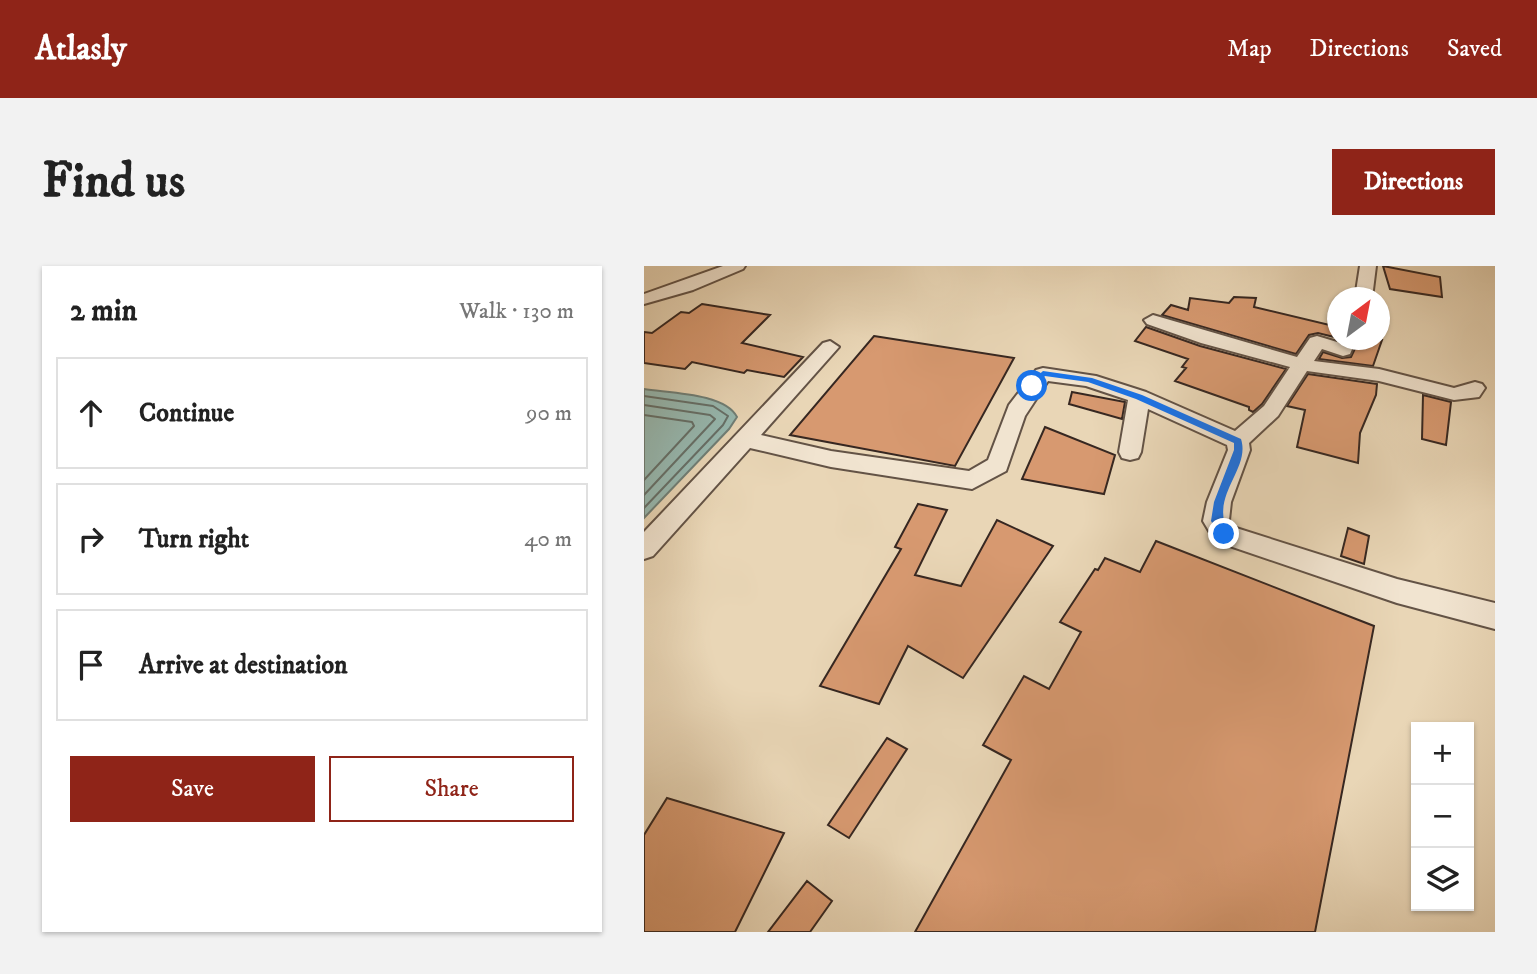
<!DOCTYPE html>
<meta charset="utf-8">
<style>
:root{--surface:#fff;--page:#f2f2f2;--text:#222;--muted:#767676;--line:#e0e0e0;--accent:#8f2418}
body{margin:0;font-family:"IM FELL DW Pica",serif;background:var(--page);color:var(--text)}
.controls{position:absolute;right:21px;bottom:21px;display:grid;overflow:hidden;border-radius:0px;box-shadow:0 2px 5px #0004}
.controls button{width:63px;height:63px;display:grid;place-items:center;padding:0;border:0;border-bottom:2px solid var(--line);background:var(--surface);color:var(--text);font:35px sans-serif}
.compass{position:absolute;left:683px;top:21px;width:63px;height:63px;border-radius:50%;background:var(--surface);box-shadow:0 2px 5px #0004;rotate:32deg}
.stop{position:absolute;width:21px;height:21px;margin:-16px;border:5px solid #1a73e8;border-radius:50%;background:#fff}
.stop.end{background:#1a73e8;border-color:#fff;box-shadow:0 2px 7px #0008}
.list{margin:0;padding:0;list-style:none}
h2{display:flex;justify-content:space-between;align-items:center;height:91px;margin:0;padding:0 28px;font-size:30px}
h2 small{font-size:23px;font-weight:400;color:var(--muted)}
.list li{display:grid;grid-template-columns:46px 1fr auto;gap:21px;align-items:center;box-sizing:border-box;height:112px;margin:0 14px 14px;padding:0 14px;border:2px solid var(--line);border-radius:0px}
.list b{display:block;font-size:26px;white-space:nowrap}
.list em{font-size:23px;font-style:normal;color:var(--muted)}
.actions{display:flex;gap:14px;padding:21px 28px}
.actions a{flex:1;padding:16px 0;border:2px solid var(--accent);border-radius:0px;text-align:center;font-size:24px;color:var(--accent)}
.actions .main{background:var(--accent);color:#fff}
.icon{flex:none;width:38px;height:38px;fill:none;stroke:currentColor;stroke-width:2;stroke-linecap:round;stroke-linejoin:round}
.map{position:relative;flex:none;width:851px;height:666px;overflow:hidden;border-radius:0px}
header{display:flex;align-items:center;gap:42px;box-sizing:border-box;height:98px;padding:0 35px;background:var(--accent);color:#fff}
header strong{font-size:33px}
nav{display:flex;gap:38px;margin-inline-start:auto;font-size:24px}
.intro{display:flex;align-items:center;justify-content:space-between;box-sizing:border-box;height:168px;padding:0 42px}
h1{margin:0;font-size:49px}
.button{padding:18px 32px;border-radius:0px;background:var(--accent);color:#fff;font-size:24px;font-weight:700}
main{display:flex;gap:42px;padding:0 42px}
aside{flex:1;background:var(--surface);border-radius:0px;box-shadow:0 2px 5px #0004}
.map>svg:first-child{display:block}
.water{fill:#97b9b1;stroke:#707f77;stroke-width:2}
.lines{fill:none;stroke-linecap:round;stroke-linejoin:round}
.shore{stroke:#667069;stroke-width:2}
.building{fill:#d79970;stroke:#362721;stroke-width:2}
.street-casing{stroke:#635346;stroke-width:4}
.street{fill:#f1e4d0;fill-rule:evenodd}
.route{fill:#1a73e8}
</style>
<header>
<strong>Atlasly</strong>
<nav><a>Map</a><a>Directions</a><a>Saved</a></nav>
</header>
<div class="intro"><h1>Find us</h1><a class="button">Directions</a></div>
<main>
<aside>
<h2>2 min<small>Walk · 130 m</small></h2>
<ul class="list">
<li><svg class="icon" aria-label="ahead" viewBox="0 0 24 24"><path d="M12 20V5M6 11l6-6 6 6"/></svg><div><b>Continue</b></div><em>90 m</em></li>
<li><svg class="icon" aria-label="right" viewBox="0 0 24 24"><path d="M7 20v-9h11M14 6l5 5-5 5"/></svg><div><b>Turn right</b></div><em>40 m</em></li>
<li><svg class="icon" aria-label="arrive" viewBox="0 0 24 24"><path d="M6 21V4h12l-3 4 3 4H6"/></svg><div><b>Arrive at destination</b></div></li>
</ul>
<div class="actions"><a class="main">Save</a><a>Share</a></div>
</aside>
<div class="map">
<svg width="851" height="666" viewBox="0 0 851 666">
<rect width="100%" height="100%" fill="#e9d6b6"/>
<filter id="stains"><feTurbulence type="fractalNoise" baseFrequency=".00286" numOctaves="4"/><feColorMatrix values="0 0 0 0 .2 0 0 0 0 .09 0 0 0 0 .02 0 0 0 .5 -.17"/></filter>
<radialGradient id="worn" r=".72"><stop offset=".6" stop-color="#630" stop-opacity="0"/><stop offset="1" stop-color="#630" stop-opacity=".3"/></radialGradient>
<path class="water" d="M0 123C25 127 81 127 93 151L85 163 0 252Z"/>
<g class="lines">
<path class="shore" d="M0 130 69 140 84 150 79 159 0 242
M0 139 66 149 71 153 0 229
M0 149 48 156 50 160 0 214"/>
</g>
<path class="building" d="M739 0 796 11 798 31 746 23Z
M590 31 612 32 610 41 694 61V72L674 67 665 69 652 88 518 49 527 39 544 44 546 32 585 37Z
M58 38 126 49 98 77 159 91 140 111 103 104 100 107 48 96 41 103 0 97V66L8 67 37 46 45 47Z
M502 61 556 80 642 103 618 138 609 146 605 144V141L531 115 542 102 538 101 544 93 491 75Z
M230 70 370 92 311 200 146 169Z
M715 74H738L729 100 675 93 679 86 698 92 707 91Z
M664 108 733 118 732 129 716 167 714 197 653 181 661 144 643 140Z
M428 126 481 136 478 153 425 138Z
M779 129 807 136 802 179 778 173Z
M401 161 471 189 460 228 378 213Z
M274 238 303 244 271 309 317 320 353 254 409 280 319 412 264 380 235 438 176 420 257 283 251 281Z
M704 262 725 270 720 298 697 290Z
M512 275 730 360 671 666H271L367 494 339 479 380 410 405 423 437 366 416 356 451 303 454 304 461 292 496 306Z
M243 472 263 483 205 572 184 559Z
M23 532 140 567 91 666H0V569Z
M163 615 188 635 166 666H124Z"/>
<g class="lines">
<g class="street-casing">
<path id="street" d="M79 0H101L99 3 49 24 0 38V28Z
M716 0H732L728 32H711Z
M509 49 653 91 666 72 673 70 693 76 694 74H712L706 88 699 90 678 83 670 95 735 103 810 122 831 116 838 118 841 122 835 131 810 134 735 115 663 105 634 150 605 177 606 184 587 236 585 254 589 261 753 313 851 337V363L753 337 571 275 559 255 563 236 584 184 583 179 504 143 497 186 494 192 486 194 478 192 475 186 484 134 442 120 404 115 381 150 362 205 328 223 187 201 106 182 9 290 0 293V266L179 77 186 75 195 81 117 169 187 185 325 205 344 194 365 139 392 104 399 102 452 110 502 126 591 165 620 140 646 101 557 77 503 58 500 54Z"/>
</g>
<use href="#street" class="street"/>
</g>
<path class="route" d="M399 105 448 112 498 129 597 173C607 204 564 230 585 268L584 270H576L567 255 570 236 590 184V177L492 133 444 116 401 110 391 121H385V118Z"/>
<rect width="100%" height="100%" filter="url(#stains)"/>
<rect width="100%" height="100%" fill="url(#worn)"/>
</svg>
<div class="controls">
<button>+</button>
<button>−</button>
<button><svg class="icon" aria-label="layers" viewBox="0 0 24 24"><path d="M12 4l9 5-9 5-9-5zM3 14l9 5 9-5"/></svg></button>
</div>
<svg class="compass" viewBox="-18 -18 36 36"><path d="M0-13l5 13h-10z" fill="#e53935"/><path d="M0 13l5-13h-10z" fill="#767676"/></svg>
<div class="stop" style="left:388px;top:120px"></div>
<div class="stop end" style="left:580px;top:268px"></div>
</div>
</main>
